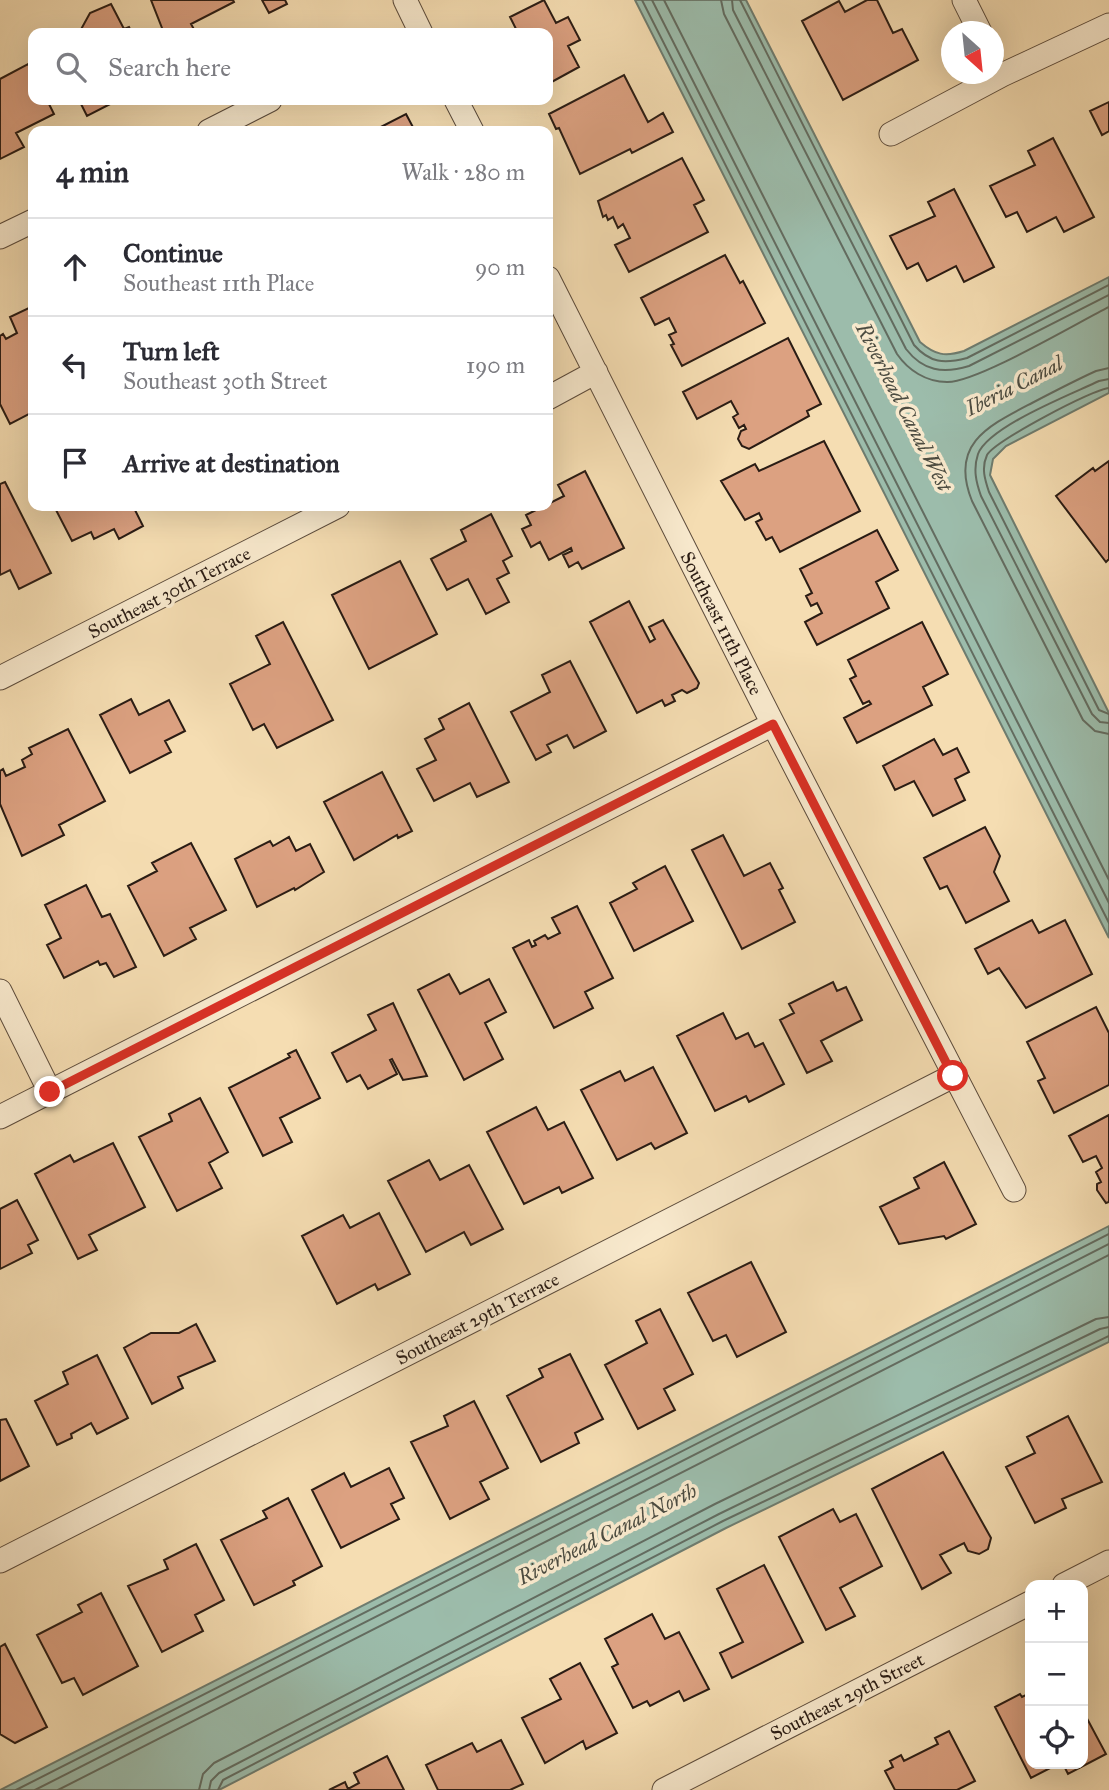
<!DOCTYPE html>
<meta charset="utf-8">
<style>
:root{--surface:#fff;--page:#f7f7f7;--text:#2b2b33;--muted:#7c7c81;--line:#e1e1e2}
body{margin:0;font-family:"IM FELL Great Primer",serif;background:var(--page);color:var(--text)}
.controls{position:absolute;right:21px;bottom:21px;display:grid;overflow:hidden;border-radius:14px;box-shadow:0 7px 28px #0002}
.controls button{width:63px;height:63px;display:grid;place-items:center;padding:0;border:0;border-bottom:2px solid var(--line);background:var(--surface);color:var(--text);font:35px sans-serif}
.compass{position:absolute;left:941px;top:21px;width:63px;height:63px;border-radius:50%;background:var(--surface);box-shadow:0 7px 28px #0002;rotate:153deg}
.stop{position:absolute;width:21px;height:21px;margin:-16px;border:5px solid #d93025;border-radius:50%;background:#fff}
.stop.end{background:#d93025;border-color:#fff;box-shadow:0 2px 7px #0008}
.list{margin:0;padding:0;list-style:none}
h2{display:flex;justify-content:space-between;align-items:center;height:91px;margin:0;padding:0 28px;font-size:30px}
h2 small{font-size:23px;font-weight:400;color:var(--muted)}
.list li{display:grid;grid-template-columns:46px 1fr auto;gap:21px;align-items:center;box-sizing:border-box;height:98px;padding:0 28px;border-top:2px solid var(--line)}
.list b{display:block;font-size:26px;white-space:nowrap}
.list p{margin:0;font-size:23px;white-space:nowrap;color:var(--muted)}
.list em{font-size:23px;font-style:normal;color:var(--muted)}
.icon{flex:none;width:38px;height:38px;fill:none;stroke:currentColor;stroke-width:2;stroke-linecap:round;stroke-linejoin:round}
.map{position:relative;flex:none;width:1109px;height:1790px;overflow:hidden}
.search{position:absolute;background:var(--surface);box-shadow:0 7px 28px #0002;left:28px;top:28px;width:525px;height:77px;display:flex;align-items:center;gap:18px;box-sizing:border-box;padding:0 24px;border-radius:14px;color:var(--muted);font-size:26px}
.panel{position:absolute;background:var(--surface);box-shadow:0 7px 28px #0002;left:28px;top:126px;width:525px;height:385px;border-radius:14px}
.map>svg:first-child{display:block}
.water{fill:#9cbcab;stroke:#6e7c6f;stroke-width:2}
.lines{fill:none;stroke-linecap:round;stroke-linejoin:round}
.shore{stroke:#636c60;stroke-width:2}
.building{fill:#dca181;stroke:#2a1c14;stroke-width:2}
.street-casing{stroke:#5d4c3c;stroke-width:25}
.street{stroke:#f8e9cd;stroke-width:23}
.route{stroke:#d93025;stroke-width:9}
.labels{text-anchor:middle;stroke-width:7;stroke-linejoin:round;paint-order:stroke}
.street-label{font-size:19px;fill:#2a1c14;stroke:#f8e9cd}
.water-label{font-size:21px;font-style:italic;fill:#4c4c41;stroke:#f8e9cd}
</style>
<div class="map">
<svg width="1109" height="1790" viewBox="0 0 1109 1790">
<rect width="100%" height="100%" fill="#f5ddb2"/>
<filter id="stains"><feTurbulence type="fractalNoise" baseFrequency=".00286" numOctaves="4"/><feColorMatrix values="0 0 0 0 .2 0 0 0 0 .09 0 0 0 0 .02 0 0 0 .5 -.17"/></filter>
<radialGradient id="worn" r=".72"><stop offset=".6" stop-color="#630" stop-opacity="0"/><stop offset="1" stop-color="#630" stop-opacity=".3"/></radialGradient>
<path class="water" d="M635 0H746L920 342C935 355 945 357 964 351L1109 277V393L1006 446 993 459 990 475 1109 713V938Z
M1109 1226V1342L726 1528 219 1790H0Z"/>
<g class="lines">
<path class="shore" d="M642 0 1109 923
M652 0 1109 903
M664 0 1109 880
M721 0 724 14 897 354C908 370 926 382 947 382 976 383 1077 323 1109 307
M732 0 733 10 906 349C923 371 943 374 969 366L1109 295
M740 0 914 345C930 363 944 364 967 358L1109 285
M1109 368 1096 371C1074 381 1053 392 1032 403 988 426 949 444 972 501L1083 720 1095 731 1109 734
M1109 379 1099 381C1072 394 989 426 978 454 973 469 976 482 981 496L1092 714 1100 722 1109 723
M1109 388C1093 389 995 441 987 455 981 468 985 480 989 492L1099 710 1109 714
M16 1790 1109 1234
M35 1790 1109 1244
M58 1790 1109 1255
M199 1790 203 1774 214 1763 715 1504 1096 1319 1109 1317
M209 1790 211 1781 219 1773 719 1514 1100 1329 1109 1327
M218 1790 223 1780 723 1521 1109 1336"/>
</g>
<path class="building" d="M151 0H233L234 2 191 24 196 33H164Z
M262 0H285L287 4 269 13Z
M544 0 556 23 568 17 580 40 568 46 579 67 548 84V33H518L510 17Z
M867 0H877L893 33 902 29 918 60 843 100 802 21 839 1 845 12Z
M111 4 124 29 129 27 132 33H79L90 13Z
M28 64 33 74V100H47L54 114 16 133 24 147 0 159V79Z
M624 75 648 122 663 113 673 132 632 153 630 149 580 174 559 128 556 129 549 114Z
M79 100H118L87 116Z
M1109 102V131L1102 135 1090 111Z
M406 114 415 131H373Z
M1053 138 1094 217 1064 232 1056 217 1027 232 1017 212 1006 217 990 186 1035 165 1028 151Z
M682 158 704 200 694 205 708 232 629 272 615 245 630 238 623 224 618 228 613 217 608 220 606 215 603 217 598 201Z
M954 189 994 267 964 282 956 266 927 281 918 263 907 269 890 236 935 216 928 202Z
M725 255 740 283 743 281 765 323 682 366 671 345 674 344 669 335 676 332 669 318 655 325 641 298Z
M33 306V412L10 424 0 404V336L3 334 6 339 17 333 10 317Z
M788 338 821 404 807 411 809 416 749 449 742 446 738 439 741 431 746 429 744 425 739 428 733 417 738 414 731 401 697 419 683 392Z
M824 441 860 511 780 552 772 537 766 540 756 522 762 519 759 513 745 520 721 481 755 464 759 471Z
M1109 461V559L1106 562 1056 496 1093 468 1095 471Z
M585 471 624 548 582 569 578 562 569 567 563 555 572 551 571 548 549 560 540 542 531 547 522 529 531 525 526 515 564 496 558 485Z
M5 482 51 573 19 589 10 570 0 575V484Z
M64 506H133L143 526 119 539 114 529 94 539 91 532 72 541 56 510Z
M491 514 512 556 503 561 509 573 497 579 509 602 486 614 468 579 447 590 431 559 466 541 461 530Z
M877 530 898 570 876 582 889 608 817 645 805 622 822 613 817 603 811 606 806 596 812 593 800 569Z
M400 561 437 634 369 669 332 595Z
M629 601 650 642 655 639 649 627 663 620 699 683 697 688 687 693 682 690 672 695 675 701 665 706 662 700 637 713 590 622Z
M283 622 333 720 277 748 264 724 253 730 230 684 270 664 256 636Z
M922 622 948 674 923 687 932 705 857 743 844 718 871 704 869 701 863 704 850 679 856 676 848 660Z
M570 661 606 731 574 748 567 735 547 745 551 752 536 760 511 712 550 692 542 675Z
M131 699 139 715 169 700 185 731 165 741 171 752 130 773 100 715Z
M469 703 509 782 477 797 470 783 434 801 417 769 436 760 425 739 444 729 439 719Z
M68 729 105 801 59 825 64 835 22 856 0 804V771L3 769 6 776 25 767 22 760 32 754 29 748Z
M934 739 943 755 957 748 969 772 955 779 965 800 933 816 914 781 895 790 883 766Z
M382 772 412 831 398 838 397 835 354 860 324 802Z
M985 827 1000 856 994 872 1009 901 966 923 947 886 940 889 924 858Z
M723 835 744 876 770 863 783 888 779 890 795 922 742 949 692 850Z
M289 837 296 851 310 844 324 872 295 890 294 888 257 907 235 859 270 841 273 846Z
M191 843 226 910 190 928 196 939 164 956 128 886 157 871 152 863Z
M665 866 693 921 634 951 610 903 637 889 633 883Z
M86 885 102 917 110 914 136 967 114 977 106 963 100 965 98 961 64 978 47 945 61 938 45 905Z
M577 906 613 978 585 992 593 1008 554 1028 513 948 529 940 532 947 536 945 534 941 545 935 548 939 560 933 552 918Z
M1032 920 1039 933 1065 920 1092 974 1026 1008 999 968 988 974 975 949Z
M449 974 460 994 489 979 506 1012 485 1023 503 1059 464 1080 418 990Z
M833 982 837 991 846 987 862 1020 821 1041 832 1061 807 1073 780 1020 794 1013 789 1004Z
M393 1003 427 1076 403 1080 392 1059 390 1060 397 1074 368 1089 360 1075 347 1082 332 1053 376 1030 368 1015Z
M1096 1007 1109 1033V1085L1054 1113 1038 1081 1045 1078 1027 1042Z
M723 1013 736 1039 748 1033 755 1047 763 1043 784 1084 749 1102 746 1096 715 1111 677 1036Z
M296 1050 320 1098 280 1118 292 1142 263 1156 229 1088 290 1057 288 1054Z
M653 1067 687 1133 655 1149 651 1143 617 1160 581 1090 620 1071 625 1081Z
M200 1098 228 1152 209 1163 222 1188 177 1211 139 1137 172 1121 169 1114Z
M536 1107 548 1130 564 1122 593 1178 562 1193 559 1187 524 1204 487 1132Z
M1109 1115V1202L1106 1203 1097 1190V1184L1101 1182 1096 1172 1102 1168 1096 1156 1083 1162 1069 1136Z
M113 1143 145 1207 89 1235 97 1250 78 1259 35 1174 70 1155 74 1162Z
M429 1160 440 1180 469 1165 503 1229 471 1245 464 1232 426 1252 388 1181Z
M944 1162 976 1224 946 1239 944 1236 899 1244 880 1207 919 1188 914 1178Z
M17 1200 38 1240 28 1245 32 1253 0 1269V1209Z
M379 1213 410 1274 378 1290 375 1284 337 1304 302 1236 343 1215 350 1228Z
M751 1262 786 1332 737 1357 726 1335 713 1341 688 1293Z
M660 1309 693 1374 664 1389 675 1410 638 1429 605 1365 647 1343 636 1321Z
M196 1324 215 1361 178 1377 183 1388 152 1404 124 1348 151 1333H179Z
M570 1354 603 1419 575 1433 579 1443 541 1462 507 1396 543 1377 539 1369Z
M97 1355 128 1418 97 1434 91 1423 71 1434 72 1438 57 1445 35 1401 68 1384 63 1372Z
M474 1401 508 1468 480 1482 489 1499 450 1519 411 1442 448 1426 444 1416Z
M1068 1416 1102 1482 1062 1499 1066 1508 1035 1523 1006 1467 1035 1453 1027 1437Z
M6 1419 29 1466 0 1481V1420Z
M943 1452 991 1538 988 1549 979 1554 968 1551 964 1543 940 1555 951 1573 922 1589 872 1489Z
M389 1468 404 1498 391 1504 399 1519 341 1548 312 1490 344 1473 351 1487Z
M288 1498 322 1566 293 1581 295 1585 254 1605 221 1540 267 1518 263 1511Z
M833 1509 840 1522 856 1514 882 1566 840 1588 855 1616 826 1630 779 1537Z
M196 1544 224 1600 195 1615 203 1631 162 1652 128 1586 168 1569 164 1560Z
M764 1565 803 1642 732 1678 720 1653 743 1642 717 1589Z
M101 1593 138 1666 83 1695 74 1678 62 1683 37 1635 82 1612 78 1605Z
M652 1614 665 1639 679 1632 709 1689 684 1701 679 1691 650 1706 647 1701 633 1708 612 1667 618 1664 605 1639Z
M5 1644 47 1727 15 1743 0 1734V1647Z
M580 1663 617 1733 586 1749 583 1741 545 1763 522 1718 561 1699 550 1679Z
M1030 1693V1764H1058L1031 1778 995 1707 1020 1694 1022 1697Z
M1083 1711 1106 1754 1068 1774 1063 1764H1083Z
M949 1731 975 1781 957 1790H895L885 1771 893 1767 890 1761 901 1755 904 1761 938 1744 935 1738Z
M501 1740 523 1784 510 1790H438L426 1765 472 1743 477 1752Z
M387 1756 404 1790H329L345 1782 348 1789 359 1783 354 1773Z"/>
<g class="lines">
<g class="street-casing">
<path id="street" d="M405 0 421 33
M964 0 980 32
M456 100 472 131
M209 131 270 100
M891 134 1002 75 1109 25
M0 237 33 221
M548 278 773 724 1014 1190
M548 398 596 372
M0 678 338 506
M0 991 50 1092
M0 1117 773 724
M0 1561 953 1076
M1064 1585 1109 1562
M664 1790 1030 1603"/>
</g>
<use href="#street" class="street"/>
</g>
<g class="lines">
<path class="route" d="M50 1092 773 724 953 1076"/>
</g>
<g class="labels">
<g class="street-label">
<text transform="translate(169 592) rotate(-27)" y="7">Southeast 30th Terrace</text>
<text transform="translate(722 623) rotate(63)" y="7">Southeast 11th Place</text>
<text transform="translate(477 1318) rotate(-27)" y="7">Southeast 29th Terrace</text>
<text transform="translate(847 1696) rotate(-27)" y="7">Southeast 29th Street</text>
</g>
<g class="water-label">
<text transform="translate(1014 386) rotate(-27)" y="7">Iberia Canal</text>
<text transform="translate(904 407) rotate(63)" y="7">Riverhead Canal West</text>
<text transform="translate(607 1534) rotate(-27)" y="7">Riverhead Canal North</text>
</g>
</g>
<rect width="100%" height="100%" filter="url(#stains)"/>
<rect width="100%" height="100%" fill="url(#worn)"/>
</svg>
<div class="controls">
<button>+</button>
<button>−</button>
<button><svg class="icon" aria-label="locate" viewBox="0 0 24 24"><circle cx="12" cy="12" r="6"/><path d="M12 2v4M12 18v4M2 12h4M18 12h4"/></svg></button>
</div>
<svg class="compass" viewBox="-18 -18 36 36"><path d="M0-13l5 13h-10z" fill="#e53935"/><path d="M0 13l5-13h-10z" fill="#7c7c81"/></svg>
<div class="stop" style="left:953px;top:1076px"></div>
<div class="stop end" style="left:50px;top:1092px"></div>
<div class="search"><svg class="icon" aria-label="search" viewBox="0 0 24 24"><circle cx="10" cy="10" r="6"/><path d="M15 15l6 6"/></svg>Search here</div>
<section class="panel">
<h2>4 min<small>Walk · 280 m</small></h2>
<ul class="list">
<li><svg class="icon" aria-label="ahead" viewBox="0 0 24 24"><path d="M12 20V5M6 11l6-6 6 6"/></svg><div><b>Continue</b><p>Southeast 11th Place</p></div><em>90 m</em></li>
<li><svg class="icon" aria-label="left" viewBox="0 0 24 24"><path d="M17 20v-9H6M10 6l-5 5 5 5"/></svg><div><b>Turn left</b><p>Southeast 30th Street</p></div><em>190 m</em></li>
<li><svg class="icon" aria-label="arrive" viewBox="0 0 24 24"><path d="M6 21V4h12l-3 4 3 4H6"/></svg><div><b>Arrive at destination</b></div></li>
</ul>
</section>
</div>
